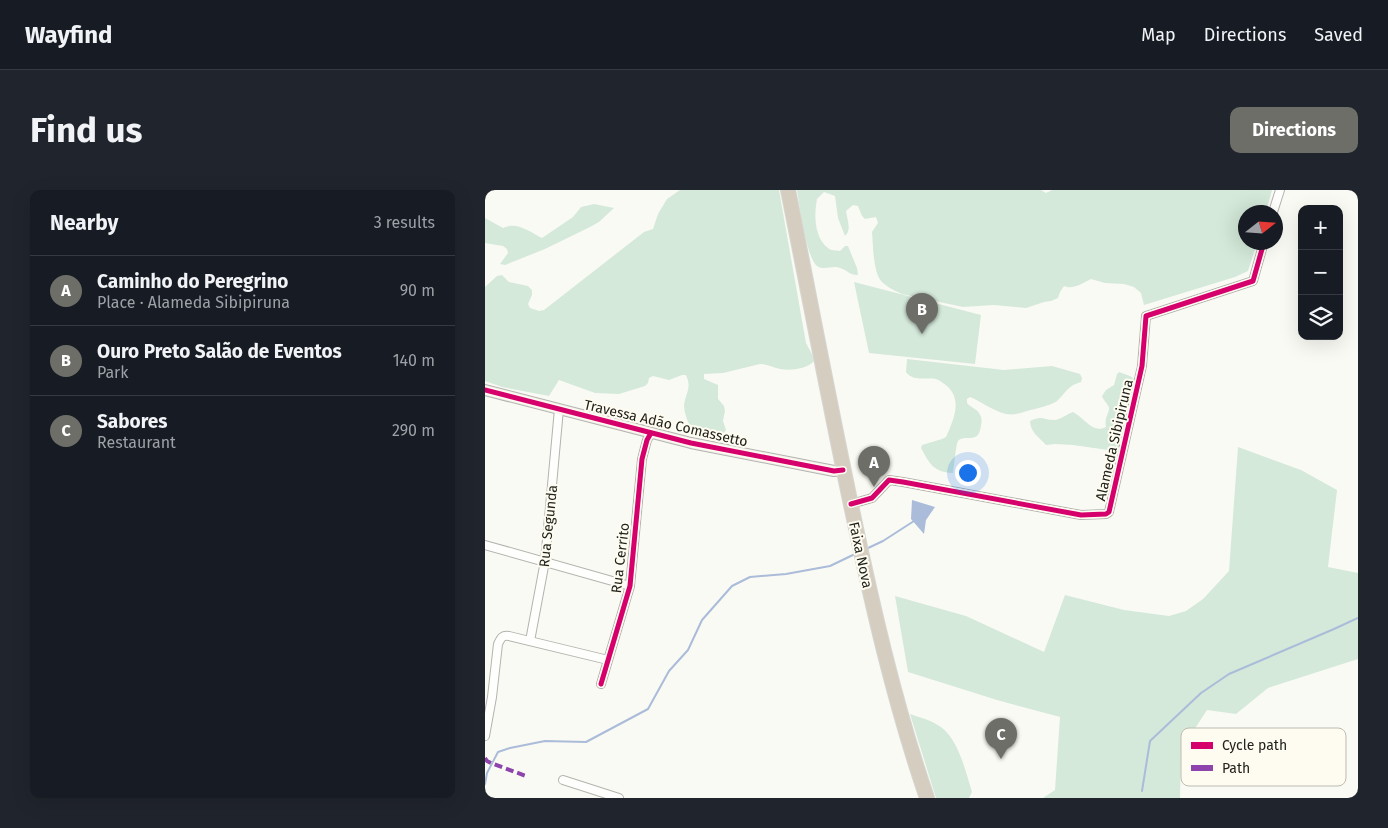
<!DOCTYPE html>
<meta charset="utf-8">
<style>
:root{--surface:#171b24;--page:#20242c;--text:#f1f3f6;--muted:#9ea1a6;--line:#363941;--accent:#6e6e68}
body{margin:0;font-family:"Fira Sans",sans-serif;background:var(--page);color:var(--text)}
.controls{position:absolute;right:15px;top:15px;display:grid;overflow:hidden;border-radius:10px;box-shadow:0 5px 20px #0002}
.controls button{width:45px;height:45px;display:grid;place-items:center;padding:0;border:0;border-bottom:1px solid var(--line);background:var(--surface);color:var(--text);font:25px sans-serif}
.compass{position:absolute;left:753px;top:15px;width:45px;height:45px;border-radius:50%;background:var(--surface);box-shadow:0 5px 20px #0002;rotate:73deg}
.you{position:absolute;left:482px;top:282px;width:18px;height:18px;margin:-12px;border:4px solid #fff;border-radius:50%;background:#1a73e8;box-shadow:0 0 0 8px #1a73e833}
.badge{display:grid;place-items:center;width:32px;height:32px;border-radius:50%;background:var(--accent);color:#fff;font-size:16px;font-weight:700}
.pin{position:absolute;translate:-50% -41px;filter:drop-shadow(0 1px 2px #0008)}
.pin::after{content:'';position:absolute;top:26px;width:18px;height:15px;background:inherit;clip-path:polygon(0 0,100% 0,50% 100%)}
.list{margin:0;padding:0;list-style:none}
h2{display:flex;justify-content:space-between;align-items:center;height:65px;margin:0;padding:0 20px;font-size:21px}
h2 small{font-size:16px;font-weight:400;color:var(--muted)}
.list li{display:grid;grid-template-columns:32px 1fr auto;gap:15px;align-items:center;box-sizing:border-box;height:70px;padding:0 20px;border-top:1px solid var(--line)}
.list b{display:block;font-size:19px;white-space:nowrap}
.list p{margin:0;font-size:16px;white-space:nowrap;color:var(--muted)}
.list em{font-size:16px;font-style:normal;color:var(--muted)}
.icon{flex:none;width:28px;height:28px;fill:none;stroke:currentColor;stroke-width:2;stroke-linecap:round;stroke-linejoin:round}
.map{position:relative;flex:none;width:873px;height:608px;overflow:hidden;border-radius:10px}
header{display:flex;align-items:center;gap:30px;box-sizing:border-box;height:70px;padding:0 25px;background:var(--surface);border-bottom:1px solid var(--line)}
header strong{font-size:24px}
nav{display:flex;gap:28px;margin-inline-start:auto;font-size:18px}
.intro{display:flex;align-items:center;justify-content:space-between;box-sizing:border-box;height:120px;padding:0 30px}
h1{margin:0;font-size:35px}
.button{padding:12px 22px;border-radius:10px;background:var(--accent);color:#fff;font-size:18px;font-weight:700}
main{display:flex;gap:30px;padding:0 30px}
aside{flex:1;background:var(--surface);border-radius:10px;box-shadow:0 5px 20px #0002}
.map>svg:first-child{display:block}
.green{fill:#d4e9da}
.water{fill:#aabcd9}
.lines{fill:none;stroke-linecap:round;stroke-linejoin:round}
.stream{stroke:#aabcd9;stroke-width:2}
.street-casing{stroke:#b4b3af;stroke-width:10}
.secondary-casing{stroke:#b4b3af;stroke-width:12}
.highway-casing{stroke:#d6d6d2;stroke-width:16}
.street{stroke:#fefefd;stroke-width:8}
.secondary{stroke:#f2f0ec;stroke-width:10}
.highway{stroke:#d6cdc1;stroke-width:14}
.quiet{stroke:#8e44ad;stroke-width:4;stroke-dasharray:8 4;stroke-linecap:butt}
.cycleway-casing{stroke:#fefcf0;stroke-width:8}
.cycleway{stroke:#d6006c;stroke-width:5}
.labels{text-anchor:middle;stroke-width:4;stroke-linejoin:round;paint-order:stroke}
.street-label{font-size:14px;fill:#22221d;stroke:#fefcf0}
.key{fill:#fefcf0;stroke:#bcbbb1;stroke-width:1}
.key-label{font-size:14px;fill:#22221d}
</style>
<header>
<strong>Wayfind</strong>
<nav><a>Map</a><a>Directions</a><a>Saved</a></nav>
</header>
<div class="intro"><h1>Find us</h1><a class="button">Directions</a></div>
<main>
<aside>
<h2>Nearby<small>3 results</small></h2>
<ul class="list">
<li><span class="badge">A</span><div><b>Caminho do Peregrino</b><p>Place · Alameda Sibipiruna</p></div><em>90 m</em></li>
<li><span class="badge">B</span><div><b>Ouro Preto Salão de Eventos</b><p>Park</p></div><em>140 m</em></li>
<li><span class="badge">C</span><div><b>Sabores</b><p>Restaurant</p></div><em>290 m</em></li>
</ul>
</aside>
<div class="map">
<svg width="873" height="608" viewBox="0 0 873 608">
<rect width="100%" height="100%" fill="#fafaf4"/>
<path class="green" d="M195 0H294L321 153 328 166 329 171C322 179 305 181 295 179 288 178 282 174 275 174L238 183 219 184V189L233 195V209L239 216 240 221 238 231 241 240 238 244C221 245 206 246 201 226 200 223 199 219 199 215 201 202 207 198 201 185H197L184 190 168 186 164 188 163 193 160 196 134 204 110 203 74 190 64 206 17 197 0 191V97L12 86 17 85 24 92 43 96 47 100V105L43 114 45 118 54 121 59 120 159 42 168 39 173 24 182 9Z
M312 0H556L561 3 567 0H787L781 22H761V52L772 53 763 81 750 87 659 115 656 103 649 97 639 94 620 93 606 89C598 93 588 100 579 96L575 102 573 108 566 111 559 112 541 118 509 115 478 117 417 104C410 101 402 97 397 92 388 84 388 53 387 42L393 33 391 27 380 29 377 26 373 16 368 15 361 21C362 29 367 40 360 46L353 28 350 6 339 2 332 9C329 25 329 47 343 58 346 61 351 60 355 61L360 56H363L372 78 373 85C363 85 363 80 355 78 348 75 339 81 332 76 322 69 314 14 312 0Z
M109 14 129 18 114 32 105 37 60 59 20 75 15 74 23 63 22 59 18 56 0 53V28L18 38C32 31 45 42 57 48L88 27 96 17Z
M369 92 496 125 490 174 384 163Z
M422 169 519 180 567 176 595 184 597 188 596 192C582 196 581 203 572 211 566 215 557 217 550 219 544 220 537 223 531 224 515 227 500 213 485 207L482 209V213C485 217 492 219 494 223 497 227 497 232 496 235 494 256 480 243 473 251 471 253 469 278 468 283 448 282 445 274 436 258L437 255 457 249 461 247C468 231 477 212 464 198 461 195 456 191 451 189 441 187 428 192 421 182Z
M634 182 645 186 650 190 632 271 625 297 622 298 619 296 618 294 621 272 625 263 623 260 588 255 570 254 561 255C554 247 545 242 545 231 558 225 557 230 569 230 575 230 582 224 588 222 600 228 607 244 621 237 619 227 624 225 624 218 623 214 618 210 617 206L621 200 629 195 632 184Z
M753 257 816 280 852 300 843 377 873 383V469L783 498 751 524 722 520 696 560 695 608H558L570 600 575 527 512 510 423 482 410 406 481 426 559 462 580 405 639 420 684 426 701 421 718 409 744 381Z
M425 524C433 527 443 529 451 534 473 545 480 580 487 602L484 608H451Z"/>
<path class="water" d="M427 310 450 317 441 330 439 344 426 329Z"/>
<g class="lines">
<path class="stream" d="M381 359 398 351 429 331
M0 594 2 583 13 562 25 558 60 551 101 552 163 519 184 481 203 460 217 430 247 396 265 387 301 384 345 376 370 364
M657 601 665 551 716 503 744 484 849 439 873 428"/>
<g class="street-casing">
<path id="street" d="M788 22 795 0
M366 314 387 308 404 290 418 292 596 325 621 324 624 322 657 176 661 126 768 91 779 52
M0 355 145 396
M45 451 60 371 74 219
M116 494 145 396 157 269 162 250 166 243
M0 546 7 507 13 454C16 448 17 445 24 446L123 470
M78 590 134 608"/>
</g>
<g class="secondary-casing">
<path id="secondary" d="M0 200 206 253 349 281 358 280"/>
</g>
<g class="highway-casing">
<path id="highway" d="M303 0C324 105 344 211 366 315 387 414 409 512 442 608"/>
</g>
<use href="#street" class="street"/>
<use href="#secondary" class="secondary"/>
<use href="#highway" class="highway"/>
<path class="quiet" d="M0 568 2 571 6 573 41 586"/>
<g class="cycleway-casing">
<path id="cycleway" d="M0 200 206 253 349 281 358 280
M366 314 387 308 404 290 418 292 596 325 621 324 624 322 657 176 661 126 768 91 779 52
M116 494 145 396 157 269 162 250 166 243"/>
</g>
<use href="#cycleway" class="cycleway"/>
</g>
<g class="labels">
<g class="street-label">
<text transform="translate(181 233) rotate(13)" y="5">Travessa Adão Comassetto</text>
<text transform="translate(629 250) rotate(-77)" y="5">Alameda Sibipiruna</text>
<text transform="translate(63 336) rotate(-84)" y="5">Rua Segunda</text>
<text transform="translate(376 365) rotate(78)" y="5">Faixa Nova</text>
<text transform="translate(135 368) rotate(-83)" y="5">Rua Cerrito</text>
</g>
</g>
<rect x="696" y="538" width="165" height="58" rx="8" class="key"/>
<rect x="706" y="552" width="22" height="7" fill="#d6006c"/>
<rect x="706" y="575" width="22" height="6" fill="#8e44ad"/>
<g class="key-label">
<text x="737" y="560">Cycle path</text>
<text x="737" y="583">Path</text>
</g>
</svg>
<div class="controls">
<button>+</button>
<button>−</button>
<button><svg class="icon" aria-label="layers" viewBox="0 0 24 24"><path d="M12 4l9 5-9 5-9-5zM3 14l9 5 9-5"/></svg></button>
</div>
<svg class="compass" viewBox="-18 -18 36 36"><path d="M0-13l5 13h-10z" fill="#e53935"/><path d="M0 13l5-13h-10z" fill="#9ea1a6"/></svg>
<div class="you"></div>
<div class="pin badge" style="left:389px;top:297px">A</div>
<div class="pin badge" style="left:437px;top:144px">B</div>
<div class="pin badge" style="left:516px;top:569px">C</div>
</div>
</main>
